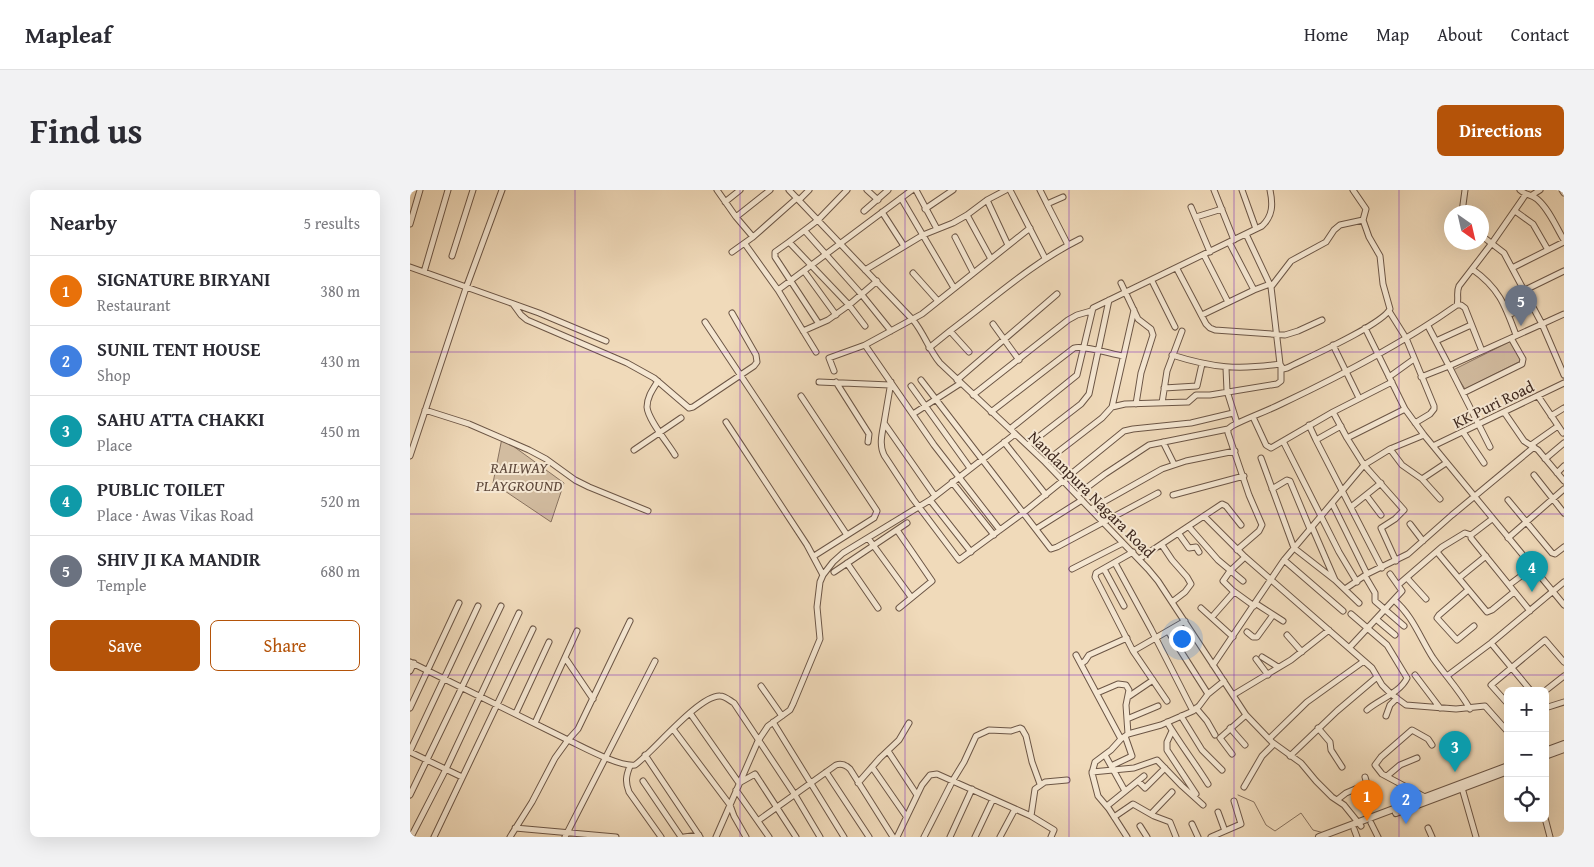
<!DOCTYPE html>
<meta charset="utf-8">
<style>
:root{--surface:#fff;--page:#f2f2f3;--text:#2b2b33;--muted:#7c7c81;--line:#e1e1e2;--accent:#b45309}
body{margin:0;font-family:"Gentium Book Plus",serif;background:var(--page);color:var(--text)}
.controls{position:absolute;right:15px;bottom:15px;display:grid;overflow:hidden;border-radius:8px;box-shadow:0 5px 20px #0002}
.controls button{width:45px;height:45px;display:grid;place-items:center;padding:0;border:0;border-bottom:1px solid var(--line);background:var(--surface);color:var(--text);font:25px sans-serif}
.compass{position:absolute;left:1034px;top:15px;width:45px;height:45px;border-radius:50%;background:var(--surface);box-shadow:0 5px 20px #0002;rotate:146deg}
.you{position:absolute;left:771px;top:448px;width:18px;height:18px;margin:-12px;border:4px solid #fff;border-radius:50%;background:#1a73e8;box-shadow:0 0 0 8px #1a73e833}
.badge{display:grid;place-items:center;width:32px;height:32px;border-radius:50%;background:var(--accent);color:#fff;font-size:16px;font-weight:700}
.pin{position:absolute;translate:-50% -41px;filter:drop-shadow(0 1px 2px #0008)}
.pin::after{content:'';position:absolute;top:26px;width:18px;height:15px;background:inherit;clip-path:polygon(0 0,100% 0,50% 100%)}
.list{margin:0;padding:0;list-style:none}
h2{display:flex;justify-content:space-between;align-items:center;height:65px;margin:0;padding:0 20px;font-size:21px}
h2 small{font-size:16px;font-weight:400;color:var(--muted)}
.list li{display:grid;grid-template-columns:32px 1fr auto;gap:15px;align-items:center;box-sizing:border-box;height:70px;padding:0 20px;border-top:1px solid var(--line)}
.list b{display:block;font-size:19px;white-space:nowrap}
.list p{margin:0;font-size:16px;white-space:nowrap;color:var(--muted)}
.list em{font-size:16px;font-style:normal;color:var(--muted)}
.actions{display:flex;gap:10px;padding:15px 20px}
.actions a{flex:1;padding:11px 0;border:1px solid var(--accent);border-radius:8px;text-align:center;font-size:18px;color:var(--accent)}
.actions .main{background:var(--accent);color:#fff}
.icon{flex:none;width:28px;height:28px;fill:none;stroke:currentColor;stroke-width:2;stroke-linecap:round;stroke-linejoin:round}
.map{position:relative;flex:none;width:1154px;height:647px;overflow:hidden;border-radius:8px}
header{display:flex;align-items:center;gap:30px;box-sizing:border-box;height:70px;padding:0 25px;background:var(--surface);border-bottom:1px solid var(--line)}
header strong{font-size:24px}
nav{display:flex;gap:28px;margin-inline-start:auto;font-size:18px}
.intro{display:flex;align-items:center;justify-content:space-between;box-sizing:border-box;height:120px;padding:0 30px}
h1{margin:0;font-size:35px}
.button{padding:12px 22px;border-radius:8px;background:var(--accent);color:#fff;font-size:18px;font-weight:700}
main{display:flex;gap:30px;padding:0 30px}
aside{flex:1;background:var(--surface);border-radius:8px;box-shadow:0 5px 20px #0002}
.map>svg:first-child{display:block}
.green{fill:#d2bca0;stroke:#897360}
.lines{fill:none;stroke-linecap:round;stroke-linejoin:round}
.stream{stroke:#86705d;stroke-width:1}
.minor-casing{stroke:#6c5646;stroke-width:7}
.tertiary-casing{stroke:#6c5646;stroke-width:8}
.minor{stroke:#f5e7d2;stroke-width:5}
.tertiary{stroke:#f5e7d2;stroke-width:6}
.grid{fill:none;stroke:#7b2cbf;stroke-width:1;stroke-opacity:0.55}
.labels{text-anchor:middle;stroke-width:4;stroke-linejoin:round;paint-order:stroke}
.street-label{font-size:16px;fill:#402a20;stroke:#f5e7d2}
.park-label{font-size:16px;font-style:italic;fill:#5d473a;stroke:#f5e7d2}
</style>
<header>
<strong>Mapleaf</strong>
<nav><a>Home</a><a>Map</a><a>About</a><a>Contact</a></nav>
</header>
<div class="intro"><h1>Find us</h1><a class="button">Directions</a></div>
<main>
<aside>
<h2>Nearby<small>5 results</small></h2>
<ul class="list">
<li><span class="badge" style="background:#e8710a">1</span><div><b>SIGNATURE BIRYANI</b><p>Restaurant</p></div><em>380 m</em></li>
<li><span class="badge" style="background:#3f7fe0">2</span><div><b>SUNIL TENT HOUSE</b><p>Shop</p></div><em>430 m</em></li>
<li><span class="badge" style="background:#0f9aa8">3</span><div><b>SAHU ATTA CHAKKI</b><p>Place</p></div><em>450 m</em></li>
<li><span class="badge" style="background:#0f9aa8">4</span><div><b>PUBLIC TOILET</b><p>Place · Awas Vikas Road</p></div><em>520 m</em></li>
<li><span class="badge" style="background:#6b7280">5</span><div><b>SHIV JI KA MANDIR</b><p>Temple</p></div><em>680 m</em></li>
</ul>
<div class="actions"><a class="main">Save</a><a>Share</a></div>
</aside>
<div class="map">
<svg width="1154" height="647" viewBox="0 0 1154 647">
<rect width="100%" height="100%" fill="#f0daba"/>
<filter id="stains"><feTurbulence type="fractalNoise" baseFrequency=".004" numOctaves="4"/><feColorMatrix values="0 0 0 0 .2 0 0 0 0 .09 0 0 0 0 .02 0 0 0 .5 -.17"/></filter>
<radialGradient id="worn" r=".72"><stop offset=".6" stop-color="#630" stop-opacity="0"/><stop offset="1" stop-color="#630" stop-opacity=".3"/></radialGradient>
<path class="green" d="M1103 150 1111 171 1055 199 1043 180Z
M92 248 154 293 141 332 83 293Z"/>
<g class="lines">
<path class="stream" d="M828 605 844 612 856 635 865 641 891 623 903 640 914 643"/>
<g class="minor-casing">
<path id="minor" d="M307 0 326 27 343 47 387 8
M379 0 503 130C514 143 519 160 530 173L635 272 738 379 748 391 836 525 862 552 891 573 906 591 922 607 934 615 951 636
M437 0 408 30 379 52 439 115 467 91
M457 0 468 10
M506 0 527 39
M600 0 635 68
M630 0 637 14 653 7
M804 0 824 50
M832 0 846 39
M1110 0C1115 5 1121 4 1127 9 1139 19 1146 37 1154 50
M1152 0 1154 3
M1122 5 1130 0
M491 8 544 98
M389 10 399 0
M577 10 598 55
M315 12 330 0
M637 14 658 55
M781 17 800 62
M515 19 543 0
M454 21 478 0
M1105 21 1123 34 1138 60
M472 22 494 56
M1052 22 1055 0
M557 25 581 69
M326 27 360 0
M786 27 812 19
M0 34 10 0
M395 41 452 105 481 141
M836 44 861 97 870 174 873 179 877 178C897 168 972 135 980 119L973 94 970 66 959 47 953 30
M1072 46 1094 63 1132 134 1039 176 1080 257
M545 47 563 82
M379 52 365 62V67L409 134
M819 52 844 100
M335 54 368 100 406 162
M322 62 343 47
M794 65 818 112
M42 66 63 0
M0 77 129 123 196 151
M1102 78 1154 52
M767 79 796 134 800 138 805 140 875 145 888 141 912 130
M1062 79C1089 98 1095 115 1106 145
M455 80 513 45 543 33 557 25 577 10 596 0
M394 81 426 125
M14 82 38 0
M503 83 528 111
M742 91 765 137
M711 93 728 129 741 139 743 145 731 183 726 214
M861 97 881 71 916 52 924 40 930 35 953 30 956 19 943 0
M368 100 502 0
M1113 101 1154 81
M103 114 111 125 117 130 217 173 244 188 279 218 283 217 344 176 347 172 346 165 322 123
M1047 115C1049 108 1046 103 1049 96L1082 53 1116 4
M979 121 996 148 1024 216V219L1020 224 1005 233
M1154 124 1132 134 1154 185
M792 125 844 100 860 94
M1099 125 1120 114
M295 132 437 345
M583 134 609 170
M955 138 995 219 1014 245 1154 415
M393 141 418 130 439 115 455 136
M1026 151 1061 135
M923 155 949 208
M519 158 540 141
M559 162 540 141C583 109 622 73 670 49
M762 165C803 178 828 180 870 174
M816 178 817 201 827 233
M424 181 419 168 455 155
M979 187 1004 169
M1011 187 1039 176 1018 136
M511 190 641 359 647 357 748 303
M547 190 647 104
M248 191C243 199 237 207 237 217 238 230 258 253 265 265
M409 192 480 195
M426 192 459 244 458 252
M481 192 474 233 525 306
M501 196 560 278
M754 198 787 196 792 174
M1053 203 1112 174 1113 169 1101 148
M563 205 658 130 667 125 681 121
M391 206 467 321 464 328 404 366
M1128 206 1153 243
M752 213 757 181 772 141
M702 217 724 120
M15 220 59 234 119 260 136 269 165 290 179 297 238 321
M581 222 664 158C673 155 701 164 713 166
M923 222 937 248
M1094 222 1114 251 1128 260 1154 291
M503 224 551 193
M1141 226 1154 218
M843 227 856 255 861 258 923 222 982 192
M316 232 397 355 413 385
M474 233C472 244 469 255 474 265L503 309 549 370 613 323 714 241 723 239 781 233 823 223
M899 235 906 250
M931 236 906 250 972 378
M600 239 667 185 683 118 852 36C863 26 863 14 860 0
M1053 242 1074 273
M873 251 929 362 947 392
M594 252 636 305
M753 252 764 274
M618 255 671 214 679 204 699 110
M1121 255 1148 236
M1023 256 1154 193
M980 259 992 275 1012 289 1036 273
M224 260 271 228
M0 266 56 98 92 0
M851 268 884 358 925 390
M1135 269 1154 253
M635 272 692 228 702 217 715 214 778 212 786 205H800L867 194 871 191V177
M1147 283 1154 276
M1124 285 1154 323
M1012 289 1030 309
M542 292 584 345
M862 299 877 290 880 291 900 339
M667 305 695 284 739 255 818 239
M763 305 834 286
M956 305 971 325
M520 310 561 362
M1098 310 1142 363 1145 364 1154 357
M922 313 957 384
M941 317 971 293
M681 319 752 279 776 271 825 261
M795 327 835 367 962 478 972 495 981 504 996 515 1046 519 1075 516 1098 542
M1082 329 1061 345V348L1120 421
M1000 334 1013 351
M779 337 808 370 833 391
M902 337 925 390 949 413
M626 339 672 310
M487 340 522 391 489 418
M590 340 524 255 455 155 512 124 620 38
M769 344 779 358 786 357 789 362
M458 348 501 407
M1098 348 1154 299
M752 355 762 370 777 387 781 394 775 402 762 412
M827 360 849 341 852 335 839 305 818 243V239L822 236C837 228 855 222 871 214 932 185 992 154 1047 115H1051L1055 118 1072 161
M723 362 686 383 685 387 723 461 757 511
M1027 362 1077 422 1082 420 1104 402
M835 367 820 381 813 391 822 400 844 416
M729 369 812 314 816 316 831 335
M874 370 933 421
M986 371 971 338 985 329 994 320 954 275 937 248 995 219
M437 373 468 418
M705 373 741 439 783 521
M662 379 713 353
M694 379 714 416
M424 382 497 333
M955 386 965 403V411L994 436
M997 388 1016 409
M1049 388 1076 366
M988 395 1032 357 1055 343 1061 345
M1099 395 1123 377
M935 399 957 384 998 364 1042 325 1124 257
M1058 400 1029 425 1027 428 1047 450 1064 436
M984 410C1003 426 1010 448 1023 468 1035 485 1050 501 1060 519
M845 413 873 431
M791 418 823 447
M941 424 977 455 997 488C990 503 968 510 957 520
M802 427 824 402
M966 429 985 445
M220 431 168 539 158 550C173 557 209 577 225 575 243 562 289 505 310 506 315 506 319 510 324 513L385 605 410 647
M758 441 798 504
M837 442 843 447H847L863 425
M877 445 892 462
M1081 453 1121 501
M939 458 992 401 980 384
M723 461 775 431
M666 465 711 549 701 560 685 572 682 583 688 606 699 619 717 647
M852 467 868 477
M156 469 183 509
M846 469 858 485
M0 472 158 550 145 568 122 612 100 647
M671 474 675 471 679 465 717 448
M803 475 874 370 954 275 980 259 1014 245
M0 481 4 473
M1005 485 1030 518
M1037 486 1081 453 1154 392
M351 496 372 526
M1135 501 1154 486
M687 503 708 494 716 495 719 500 716 515 718 544
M823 505 881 470 919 440
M718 507 743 490
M1098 514 1081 495 1135 450 1154 472
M0 518 49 413
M786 518 797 531 805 545
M1135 518 1154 512
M106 523 139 452
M280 523 329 593 345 584 386 647
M771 526 792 560 812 580
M976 526 980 515 987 508
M717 529 748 516
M363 532 434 647
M757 532C770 554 785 573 798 594
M125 533 167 441
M820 538 835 555
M908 538 920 552 921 560 932 577
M263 539 320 615 324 626 336 647
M762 541 757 552V560L786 604
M711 549 718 544 751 535 783 521 789 516 798 504 814 491
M859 549 897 512 954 471
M0 561 68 416
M478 561 507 605
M0 562 52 587
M822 564 810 548 836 525
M235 565 290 647
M695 565 715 601
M880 566 927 521 967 487
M220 576C216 586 215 592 219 602L251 647
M701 576 722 566 715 546
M462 577 496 626
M416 582 459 647
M682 582 724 578 747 570 772 596 793 615
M977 586 990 575 1007 568
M233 591 271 647
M728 591 735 598 755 578
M448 593 470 568 489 550 499 533
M834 597 852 566 864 554
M1052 598 1066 647
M326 600 359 647
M0 605 91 416
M1015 607 972 584 965 575 971 567 1002 540 1018 549 1022 555
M927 610 936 603 957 594 955 587
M697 616 734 586
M808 622 815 641
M741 624 762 602
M621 626 625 599 635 592 657 590
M704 627 723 614 744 626 760 632 766 647
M1135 628 1140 647
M349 630 426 575C432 573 436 575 440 579L483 647
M961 633 968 647
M782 634 788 647
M730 636 737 647
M105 638 206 647
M1018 638 1022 647
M944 639 947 647
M1 647 36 579 109 423
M24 647 123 439
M155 647 245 471
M274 647 289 645
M306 647 348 551 358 536 380 520 383 514 410 449 407 417 410 392 413 385 423 372 433 363 520 310 605 244
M487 647 512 595 520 585 527 584 621 626 644 640 641 647
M514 647 543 590 554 572 566 546 579 540 601 541 610 538 612 539 616 546 622 572 630 594
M540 647 562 599
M565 647 583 609
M590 647 605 619
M801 647 831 634 824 611"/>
</g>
<g class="tertiary-casing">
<path id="tertiary" d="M1135 561 1154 554
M1135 566 1154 559
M986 623 1098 581
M909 647 1098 576"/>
</g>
<use href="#minor" class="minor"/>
<use href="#tertiary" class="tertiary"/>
</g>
<path class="grid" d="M165 0V647M330 0V647M495 0V647M659 0V647M824 0V647M989 0V647M0 162H1154M0 324H1154M0 485H1154"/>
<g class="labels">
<g class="street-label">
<text transform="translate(1083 214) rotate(-26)" y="6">KK Puri Road</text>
<text transform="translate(682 304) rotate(45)" y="6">Nandanpura Nagara Road</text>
</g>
<g class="park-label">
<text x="109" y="283">RAILWAY<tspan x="109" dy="18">PLAYGROUND</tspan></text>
</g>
</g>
<rect width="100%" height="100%" filter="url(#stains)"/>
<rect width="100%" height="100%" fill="url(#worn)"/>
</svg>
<div class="controls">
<button>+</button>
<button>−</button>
<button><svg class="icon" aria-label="locate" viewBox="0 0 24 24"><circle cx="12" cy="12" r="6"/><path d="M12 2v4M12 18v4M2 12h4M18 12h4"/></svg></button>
</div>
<svg class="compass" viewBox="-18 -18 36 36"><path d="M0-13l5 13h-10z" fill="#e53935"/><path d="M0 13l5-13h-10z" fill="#7c7c81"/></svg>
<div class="you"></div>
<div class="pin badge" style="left:957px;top:631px;background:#e8710a">1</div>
<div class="pin badge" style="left:996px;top:634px;background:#3f7fe0">2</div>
<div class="pin badge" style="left:1045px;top:582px;background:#0f9aa8">3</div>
<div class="pin badge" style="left:1122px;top:402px;background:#0f9aa8">4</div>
<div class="pin badge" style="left:1111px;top:136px;background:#6b7280">5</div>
</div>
</main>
